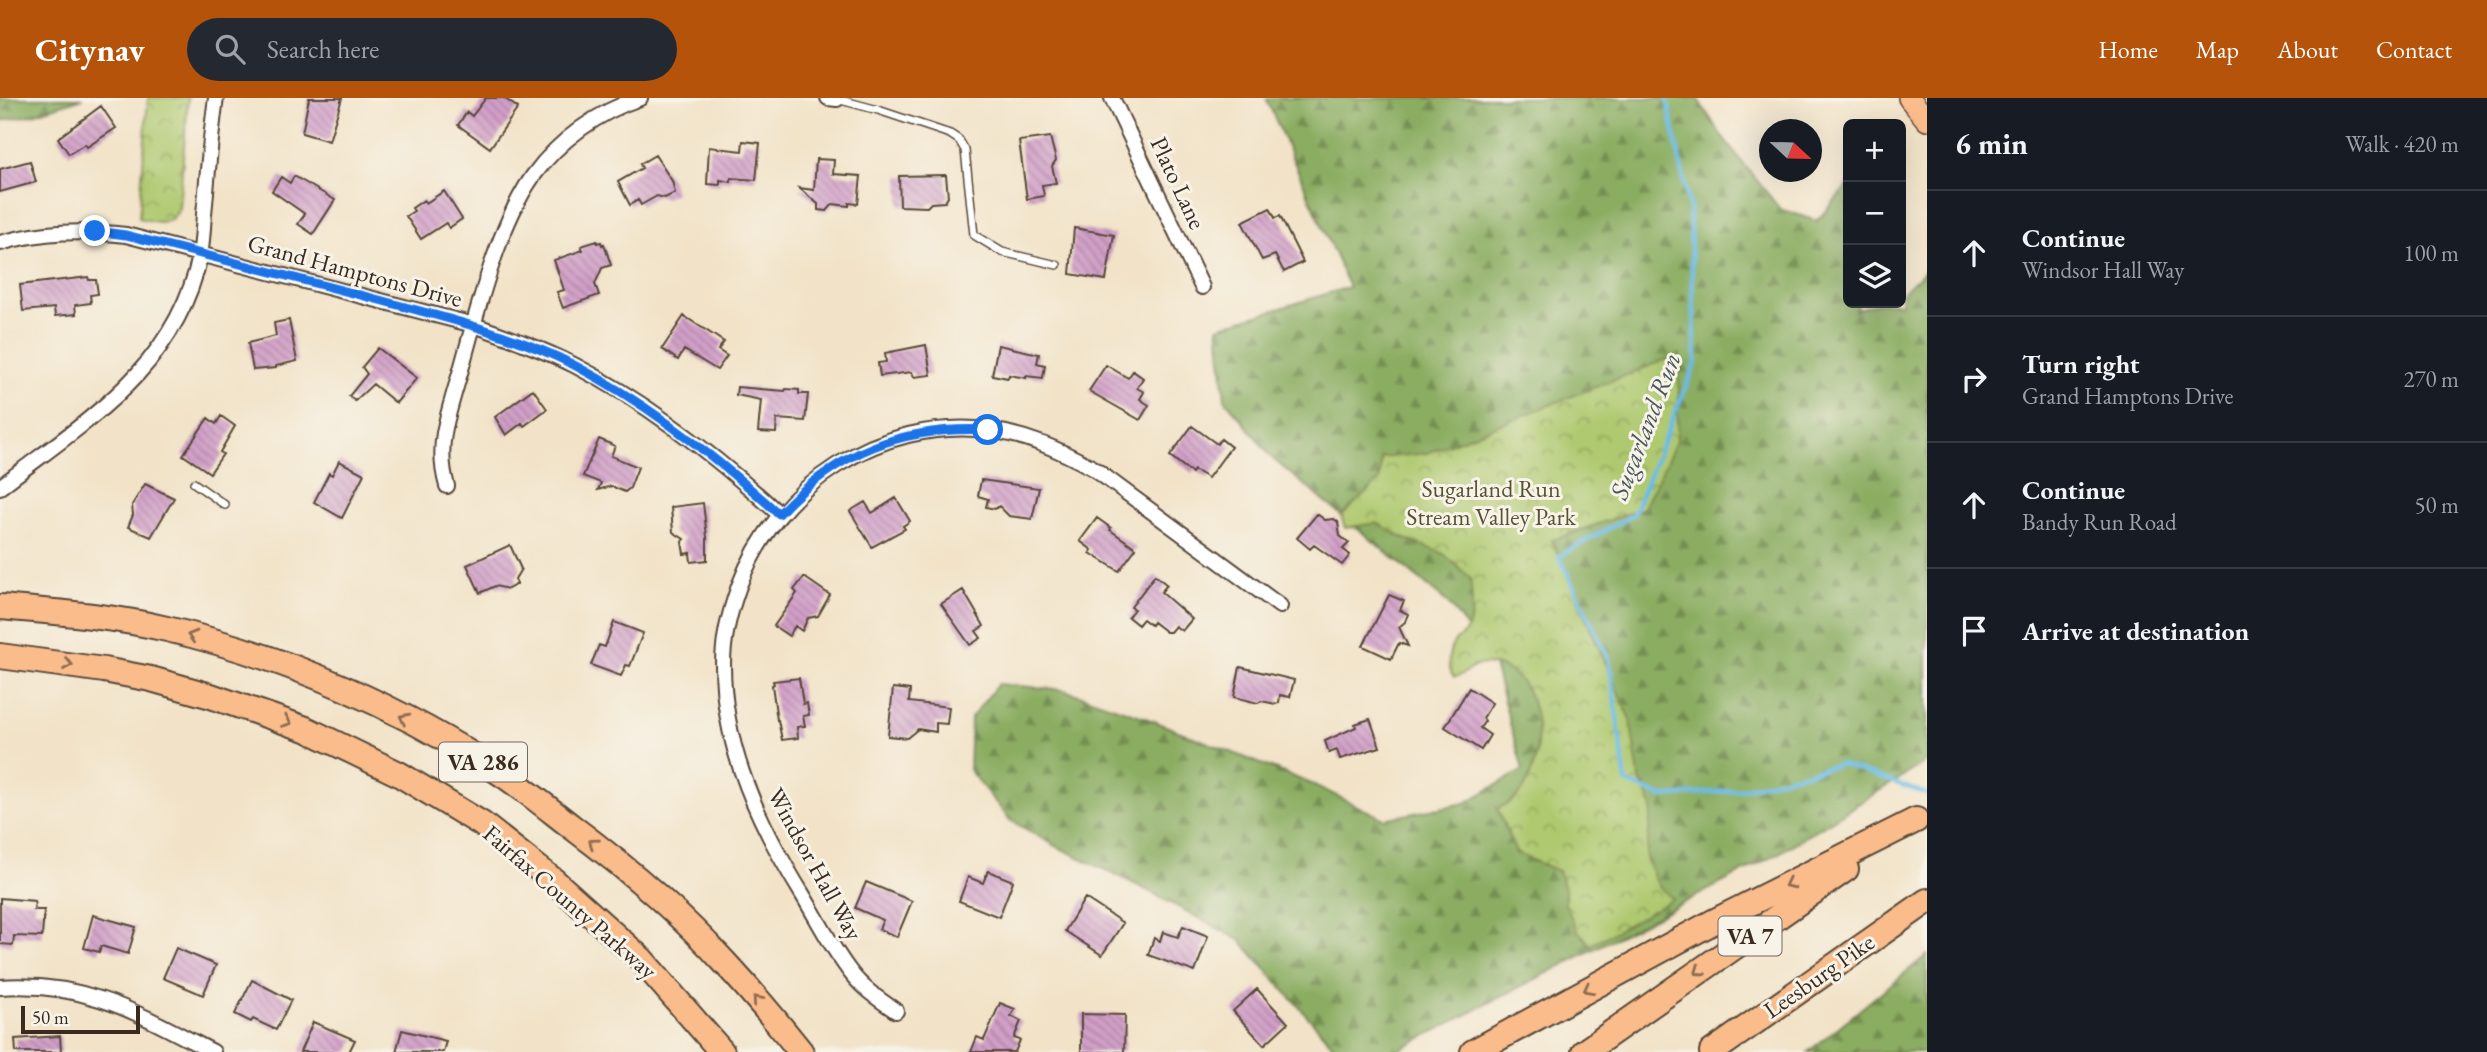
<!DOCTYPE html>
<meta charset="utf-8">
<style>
:root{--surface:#171b24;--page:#242831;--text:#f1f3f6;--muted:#9ea1a6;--line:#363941;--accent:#b45309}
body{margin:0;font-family:"EB Garamond",serif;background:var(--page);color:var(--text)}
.controls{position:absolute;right:21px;top:21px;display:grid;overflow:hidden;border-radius:10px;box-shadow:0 7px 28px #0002}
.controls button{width:63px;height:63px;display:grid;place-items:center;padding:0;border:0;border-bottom:2px solid var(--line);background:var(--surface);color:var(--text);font:35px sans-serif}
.compass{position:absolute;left:1759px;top:21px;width:63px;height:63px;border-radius:50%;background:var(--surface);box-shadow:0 7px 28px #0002;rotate:112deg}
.scale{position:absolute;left:21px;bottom:18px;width:119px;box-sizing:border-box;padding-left:7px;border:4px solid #3b2a1e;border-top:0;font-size:19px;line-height:24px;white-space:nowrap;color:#3b2a1e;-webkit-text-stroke:5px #f7f3e8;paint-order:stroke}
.stop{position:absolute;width:21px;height:21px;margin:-16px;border:5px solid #1a73e8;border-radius:50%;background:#fff}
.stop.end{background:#1a73e8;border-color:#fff;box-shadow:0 2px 7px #0008}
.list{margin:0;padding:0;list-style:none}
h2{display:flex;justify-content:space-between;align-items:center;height:91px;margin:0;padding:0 28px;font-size:30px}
h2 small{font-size:23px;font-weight:400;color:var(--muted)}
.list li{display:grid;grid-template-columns:46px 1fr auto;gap:21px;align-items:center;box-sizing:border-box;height:126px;padding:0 28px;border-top:2px solid var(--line)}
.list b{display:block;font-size:26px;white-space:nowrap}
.list p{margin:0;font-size:23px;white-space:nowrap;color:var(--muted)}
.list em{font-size:23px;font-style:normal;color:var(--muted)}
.icon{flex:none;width:38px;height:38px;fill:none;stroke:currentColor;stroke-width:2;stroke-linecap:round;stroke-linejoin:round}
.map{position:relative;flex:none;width:1927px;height:954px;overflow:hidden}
header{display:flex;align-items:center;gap:42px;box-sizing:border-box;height:98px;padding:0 35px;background:var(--accent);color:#fff}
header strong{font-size:33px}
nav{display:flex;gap:38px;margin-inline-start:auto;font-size:24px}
.search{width:490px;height:63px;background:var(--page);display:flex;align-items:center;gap:18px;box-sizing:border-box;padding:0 24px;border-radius:38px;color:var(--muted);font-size:26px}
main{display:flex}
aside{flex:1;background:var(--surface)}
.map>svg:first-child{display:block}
.forest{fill:url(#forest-firs);stroke:#636c40;stroke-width:2}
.park{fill:url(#park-crowns);stroke:#757a46;stroke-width:2}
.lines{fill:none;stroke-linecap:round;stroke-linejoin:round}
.stream{stroke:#6abbe5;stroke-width:4.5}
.building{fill:url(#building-back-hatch)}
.lane-casing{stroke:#564638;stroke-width:10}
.street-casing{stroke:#564638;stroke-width:18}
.primary-casing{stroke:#564638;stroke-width:24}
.highway-casing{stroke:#564638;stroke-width:28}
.lane{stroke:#fff;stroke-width:7}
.street{stroke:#fff;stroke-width:14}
.primary{stroke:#fabc8b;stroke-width:21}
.highway{stroke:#fabc8b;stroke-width:24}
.oneway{stroke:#916c4f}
.route{stroke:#1a73e8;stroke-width:9}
.labels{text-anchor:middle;stroke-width:6;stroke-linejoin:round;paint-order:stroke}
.shield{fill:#f7f3e8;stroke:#73665b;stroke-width:2}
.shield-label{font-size:23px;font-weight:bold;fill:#3b2a1e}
.street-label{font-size:24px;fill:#3b2a1e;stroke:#f7f3e8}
.park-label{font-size:24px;fill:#585232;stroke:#f7f3e8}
.water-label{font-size:26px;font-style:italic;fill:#49565a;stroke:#f7f3e8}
</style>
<header>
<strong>Citynav</strong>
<div class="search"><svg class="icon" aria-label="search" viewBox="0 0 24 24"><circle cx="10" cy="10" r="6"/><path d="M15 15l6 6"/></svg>Search here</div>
<nav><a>Home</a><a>Map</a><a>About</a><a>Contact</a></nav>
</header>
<main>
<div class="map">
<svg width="1927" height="954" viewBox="0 0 1927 954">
<defs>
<pattern id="forest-firs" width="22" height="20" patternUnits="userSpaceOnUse" patternTransform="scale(1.75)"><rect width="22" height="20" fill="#8bad62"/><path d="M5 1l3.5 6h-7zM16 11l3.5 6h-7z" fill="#738d50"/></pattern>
<pattern id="park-crowns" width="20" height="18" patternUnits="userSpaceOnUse" patternTransform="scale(1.75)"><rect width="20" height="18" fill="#afc96f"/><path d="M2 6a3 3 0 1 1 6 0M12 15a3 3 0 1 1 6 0" fill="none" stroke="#90a35b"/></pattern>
<pattern id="building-back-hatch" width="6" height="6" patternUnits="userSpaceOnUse" patternTransform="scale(1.75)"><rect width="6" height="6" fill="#d19fc8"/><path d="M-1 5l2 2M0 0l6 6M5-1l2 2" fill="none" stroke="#ab82a2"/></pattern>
</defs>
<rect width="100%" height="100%" fill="#f7f3e8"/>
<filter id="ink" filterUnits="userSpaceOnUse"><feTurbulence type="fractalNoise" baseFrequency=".0143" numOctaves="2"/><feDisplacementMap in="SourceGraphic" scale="14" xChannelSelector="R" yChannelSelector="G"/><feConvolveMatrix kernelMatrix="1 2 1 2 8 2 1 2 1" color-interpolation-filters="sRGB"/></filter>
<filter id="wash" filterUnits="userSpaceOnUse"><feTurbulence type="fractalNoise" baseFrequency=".00686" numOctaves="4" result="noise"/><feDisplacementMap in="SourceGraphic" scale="28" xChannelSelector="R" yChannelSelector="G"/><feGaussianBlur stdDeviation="1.57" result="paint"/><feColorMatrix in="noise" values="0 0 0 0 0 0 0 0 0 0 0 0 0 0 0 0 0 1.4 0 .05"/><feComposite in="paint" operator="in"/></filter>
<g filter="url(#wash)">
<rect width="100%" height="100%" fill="#f2e3c8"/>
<path class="forest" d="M0 0H83L30 17 0 23Z
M1266 0H1697L1725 43 1780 111 1817 123 1848 87V205H1858L1855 212 1878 205H1901V196L1927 171V663L1776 757 1394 954H1339L1240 842 1141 789 1056 748 1010 722 969 672 971 620 998 586 1064 592 1138 617 1314 687 1384 721 1465 705 1523 672 1493 564 1447 504 1273 361 1225 301 1218 229 1349 189Z
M1927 857V954H1808Z"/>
<path class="park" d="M148 0H188L179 110C172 130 155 124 139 120Z
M1680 256 1677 342 1644 410 1552 442 1630 621 1639 678 1652 708 1646 760 1659 789 1673 801 1591 847 1577 832 1565 806V791L1558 773 1516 755 1497 710C1549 699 1554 578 1494 567 1469 563 1469 577 1454 579 1446 569 1448 551 1456 542 1461 538 1465 536 1468 530 1474 515 1472 496 1470 480L1444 456 1401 439 1377 425 1345 430 1341 418 1380 382 1381 360 1427 355Z"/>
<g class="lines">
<path class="stream" d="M1667 0 1689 108 1696 264 1633 417 1559 458 1609 562 1626 684 1662 699 1739 692 1841 666 1927 696"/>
</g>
<g id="blocks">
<path class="building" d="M309 0H342L329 43 302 35Z
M486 0H504L518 10 490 50 458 27 467 14 472 18Z
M101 8 116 30 87 49 85 46 69 56 58 40Z
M1050 39 1056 62 1052 68 1056 85 1042 87 1044 98 1027 101 1019 43Z
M743 43 760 45 756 82 731 80V84L720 82V87L707 86 709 49 742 53Z
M655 57 672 83 675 95 665 100 657 98 641 107 638 102 630 107 618 84 642 70 640 66Z
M816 61 834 62 833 76 861 78 858 106 849 105V108L833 106 827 113 818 112V106L799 90 814 92Z
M30 63 36 84 0 94V71Z
M946 77 948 99 945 104 931 105 927 109 900 108 899 78Z
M294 78 335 102 313 136 298 126 305 116 272 93 281 79 290 85Z
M444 93 462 121 449 130 446 125 421 141 406 118 414 113 412 110 424 102 426 105Z
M1270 110 1275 120 1280 118 1303 164 1284 174 1275 157 1262 162 1242 124Z
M1074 130 1114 137 1106 182 1070 176Z
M597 143V145L601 144 602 147 604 146 611 167 602 170 595 186 599 197 563 210 557 194 564 192 554 162 583 152 581 148Z
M88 179 89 182H96L98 196 90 197 91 205 75 207 76 216 55 218 54 210 23 213 20 187Z
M684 218 724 244 718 252 727 258 717 272 684 252 678 262 662 251Z
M289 222 297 263 276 268V270L253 272 248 245 276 238 274 225Z
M926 247 931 277 914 279 912 274 880 278 878 265 886 264 885 255Z
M998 247 1039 256 1037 265 1045 267 1043 280 1026 278V280L1009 277 1008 280 992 277Z
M378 250 417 280 396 305 373 286 355 303 349 298 367 276 362 269Z
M1106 267 1128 280 1133 273 1143 280 1137 290 1144 294 1140 301 1149 307 1140 322 1089 293Z
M737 289 785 293 786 291 799 292V296H808L805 323 777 321 776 335 758 334 761 302 736 297Z
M533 291 547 311 524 328 522 325 506 337 495 319Z
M221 318 235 328 220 354 223 356 210 375 183 357 208 320 216 326Z
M1192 328 1217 346 1221 341 1231 349 1208 380 1194 372 1192 375 1170 358Z
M599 341 615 348 611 358 638 369 630 390 625 394 611 388 598 392 601 385 583 378Z
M339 363 364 376 342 420 314 404 329 375 332 377Z
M981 382 1039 390 1032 421 1009 418 999 408 995 411 986 409 988 401 978 398Z
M145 386 174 400 151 439 128 429 133 417 132 407Z
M896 400 910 423 903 428 905 431 872 449 850 413 865 404 872 415Z
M703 405 707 439V462L691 464 690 455 684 456 682 444 684 441 673 434 671 409Z
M1317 416 1325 422 1334 421 1338 424 1340 438 1349 445 1343 451 1350 457 1342 467 1314 447 1310 451 1297 440Z
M1097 420 1111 430 1110 432 1136 450 1119 473 1090 455 1092 452 1080 443Z
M510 447 521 471 515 481 517 486 508 491 495 488 480 495 467 467Z
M1155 477 1167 487 1161 494 1192 521 1182 533 1175 528 1170 534H1166L1153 524 1151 527 1143 521 1138 527 1128 519 1134 511 1131 509Z
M804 479 830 497 818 518 808 520 802 533 795 528 789 538 774 528 797 495 794 492Z
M963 492 984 528 976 533 981 540 970 547 941 506Z
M1389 497 1404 503 1400 512 1408 516 1405 524 1399 529 1408 548 1399 545 1391 561 1363 548Z
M614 524 643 535 630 568 626 567 621 578 591 567 599 547 605 549Z
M1240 569 1294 582 1290 599 1280 597 1279 605 1276 606 1261 603 1258 605 1234 599Z
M799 580 803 606 807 605 809 617 803 618 805 628 797 629 798 640 782 642 778 622H777L772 587 774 586 773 583Z
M893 590 910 592 909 604 949 609 947 626 936 625V634L918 631 907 640 888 638Z
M1469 590 1492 605 1483 620 1485 623 1480 630 1490 637 1481 652 1445 629Z
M1370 621 1380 649 1340 661 1337 652 1329 655 1325 643 1356 629 1355 626Z
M988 773 1013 783 999 819 959 803 968 779 983 785Z
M866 784 912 803 897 839 879 831 883 822 855 810Z
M0 800 35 803 34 812H44L42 839 14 838 13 847 0 846Z
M1085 800 1123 825 1102 857 1065 833Z
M93 817 136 829 128 856 101 848 99 854 84 850Z
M1183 828 1208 838 1195 874 1148 857 1154 840 1160 843 1163 834 1178 839Z
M176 850 216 867 203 897 163 880Z
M252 882 291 902 276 932 253 921 251 924 235 916Z
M1257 891 1288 925 1264 947 1233 913Z
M1000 905 1015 911 1011 918 1021 923 1014 940 1020 942 1015 954H971L977 939 984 942Z
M1081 916 1125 917 1124 954H1081Z
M313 924 355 942 349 954H300Z
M402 932 446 943 443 954H396Z
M60 938 61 954H16L15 941Z"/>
</g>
</g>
<g filter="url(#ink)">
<use href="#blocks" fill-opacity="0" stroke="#564638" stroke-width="2"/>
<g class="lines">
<g class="lane-casing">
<path id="lane" d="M837 1 878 12 950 36 959 42 965 52 974 137 1002 154 1057 167
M194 385 225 407"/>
</g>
<g class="street-casing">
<path id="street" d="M828 0 837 1
M1112 0 1202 189
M0 145C43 133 82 132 126 137L474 227C508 239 542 251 574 267 650 306 717 359 779 416
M447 388C442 371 441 353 444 335 448 313 456 290 462 268 478 210 499 126 533 78 559 42 598 14 640 0
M0 389C85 323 175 272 200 158 203 141 203 123 205 106 208 70 211 35 216 0
M0 889C87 883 139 916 213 954
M896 913C880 902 863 891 851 875 833 852 819 824 804 799 760 728 723 652 723 566 723 540 730 513 739 488 776 387 880 319 989 332 1027 337 1060 352 1093 370L1280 508"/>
</g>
<g class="primary-casing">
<path id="primary" d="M1909 0 1927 22"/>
</g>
<g class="highway-casing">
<path id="highway" d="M0 509C56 514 112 518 167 531 287 559 403 610 505 678 528 694 550 712 572 729 627 770 680 815 726 866 752 894 777 924 801 954
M0 558 104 572 151 581 211 598 306 631 399 676 482 726 553 782 641 861 722 954
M1473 954 1713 824 1916 722
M1584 954 1846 771
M1712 954 1927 803"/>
</g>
<use href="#lane" class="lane"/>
<use href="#street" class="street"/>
<use href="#primary" class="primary"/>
<use href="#highway" class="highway"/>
</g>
<defs><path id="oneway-chevron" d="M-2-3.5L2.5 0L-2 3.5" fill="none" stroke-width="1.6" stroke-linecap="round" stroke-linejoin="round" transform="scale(1.75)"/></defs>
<g class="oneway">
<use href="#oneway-chevron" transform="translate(192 538) rotate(-164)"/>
<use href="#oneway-chevron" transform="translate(68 566) rotate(9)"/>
<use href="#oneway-chevron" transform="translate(404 620) rotate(-153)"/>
<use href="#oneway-chevron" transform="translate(287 624) rotate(21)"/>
<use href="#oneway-chevron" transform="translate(593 745) rotate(-143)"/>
<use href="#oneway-chevron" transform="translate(1789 786) rotate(153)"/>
<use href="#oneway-chevron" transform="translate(1699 873) rotate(145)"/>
<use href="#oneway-chevron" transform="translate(1588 891) rotate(152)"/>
<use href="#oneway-chevron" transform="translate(757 902) rotate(-131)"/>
</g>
</g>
<g class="lines" filter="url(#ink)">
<path class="route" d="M95 133 126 137C207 157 287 178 368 199 438 218 508 234 574 267 649 306 716 359 779 416 837 353 903 328 988 332"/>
</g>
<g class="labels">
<g class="shield">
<rect x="439" y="644.5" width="88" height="39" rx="5"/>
<rect x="1718.5" y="818.5" width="63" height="39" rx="5"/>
</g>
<g class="shield-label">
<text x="483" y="672">VA 286</text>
<text x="1750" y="846">VA 7</text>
</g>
<g class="street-label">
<text transform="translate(1178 85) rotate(65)" y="8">Plato Lane</text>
<text transform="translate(355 173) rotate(15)" y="8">Grand Hamptons Drive</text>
<text transform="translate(815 766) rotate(61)" y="8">Windsor Hall Way</text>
<text transform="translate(570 804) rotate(41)" y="8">Fairfax County Parkway</text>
<text transform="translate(1819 878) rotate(-35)" y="8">Leesburg Pike</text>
</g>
<g class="park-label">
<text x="1491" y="399">Sugarland Run<tspan x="1491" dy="28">Stream Valley Park</tspan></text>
</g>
<g class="water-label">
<text transform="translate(1645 328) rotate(-69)" y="9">Sugarland Run</text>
</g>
</g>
</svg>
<div class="controls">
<button>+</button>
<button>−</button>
<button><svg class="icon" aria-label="layers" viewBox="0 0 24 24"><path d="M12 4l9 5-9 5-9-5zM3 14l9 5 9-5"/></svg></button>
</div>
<svg class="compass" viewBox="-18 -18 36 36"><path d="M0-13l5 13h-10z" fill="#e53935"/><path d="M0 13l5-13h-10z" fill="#9ea1a6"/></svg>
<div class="scale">50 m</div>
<div class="stop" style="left:988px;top:332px"></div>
<div class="stop end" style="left:95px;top:133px"></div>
</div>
<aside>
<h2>6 min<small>Walk · 420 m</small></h2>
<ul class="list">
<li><svg class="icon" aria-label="ahead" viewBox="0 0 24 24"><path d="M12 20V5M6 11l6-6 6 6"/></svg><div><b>Continue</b><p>Windsor Hall Way</p></div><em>100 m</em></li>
<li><svg class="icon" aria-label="right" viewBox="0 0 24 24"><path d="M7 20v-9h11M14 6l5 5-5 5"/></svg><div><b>Turn right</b><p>Grand Hamptons Drive</p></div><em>270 m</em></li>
<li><svg class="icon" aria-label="ahead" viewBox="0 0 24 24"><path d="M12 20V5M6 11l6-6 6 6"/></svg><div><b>Continue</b><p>Bandy Run Road</p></div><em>50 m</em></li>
<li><svg class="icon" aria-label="arrive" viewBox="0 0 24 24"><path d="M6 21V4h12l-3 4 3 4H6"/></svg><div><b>Arrive at destination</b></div></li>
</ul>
</aside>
</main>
